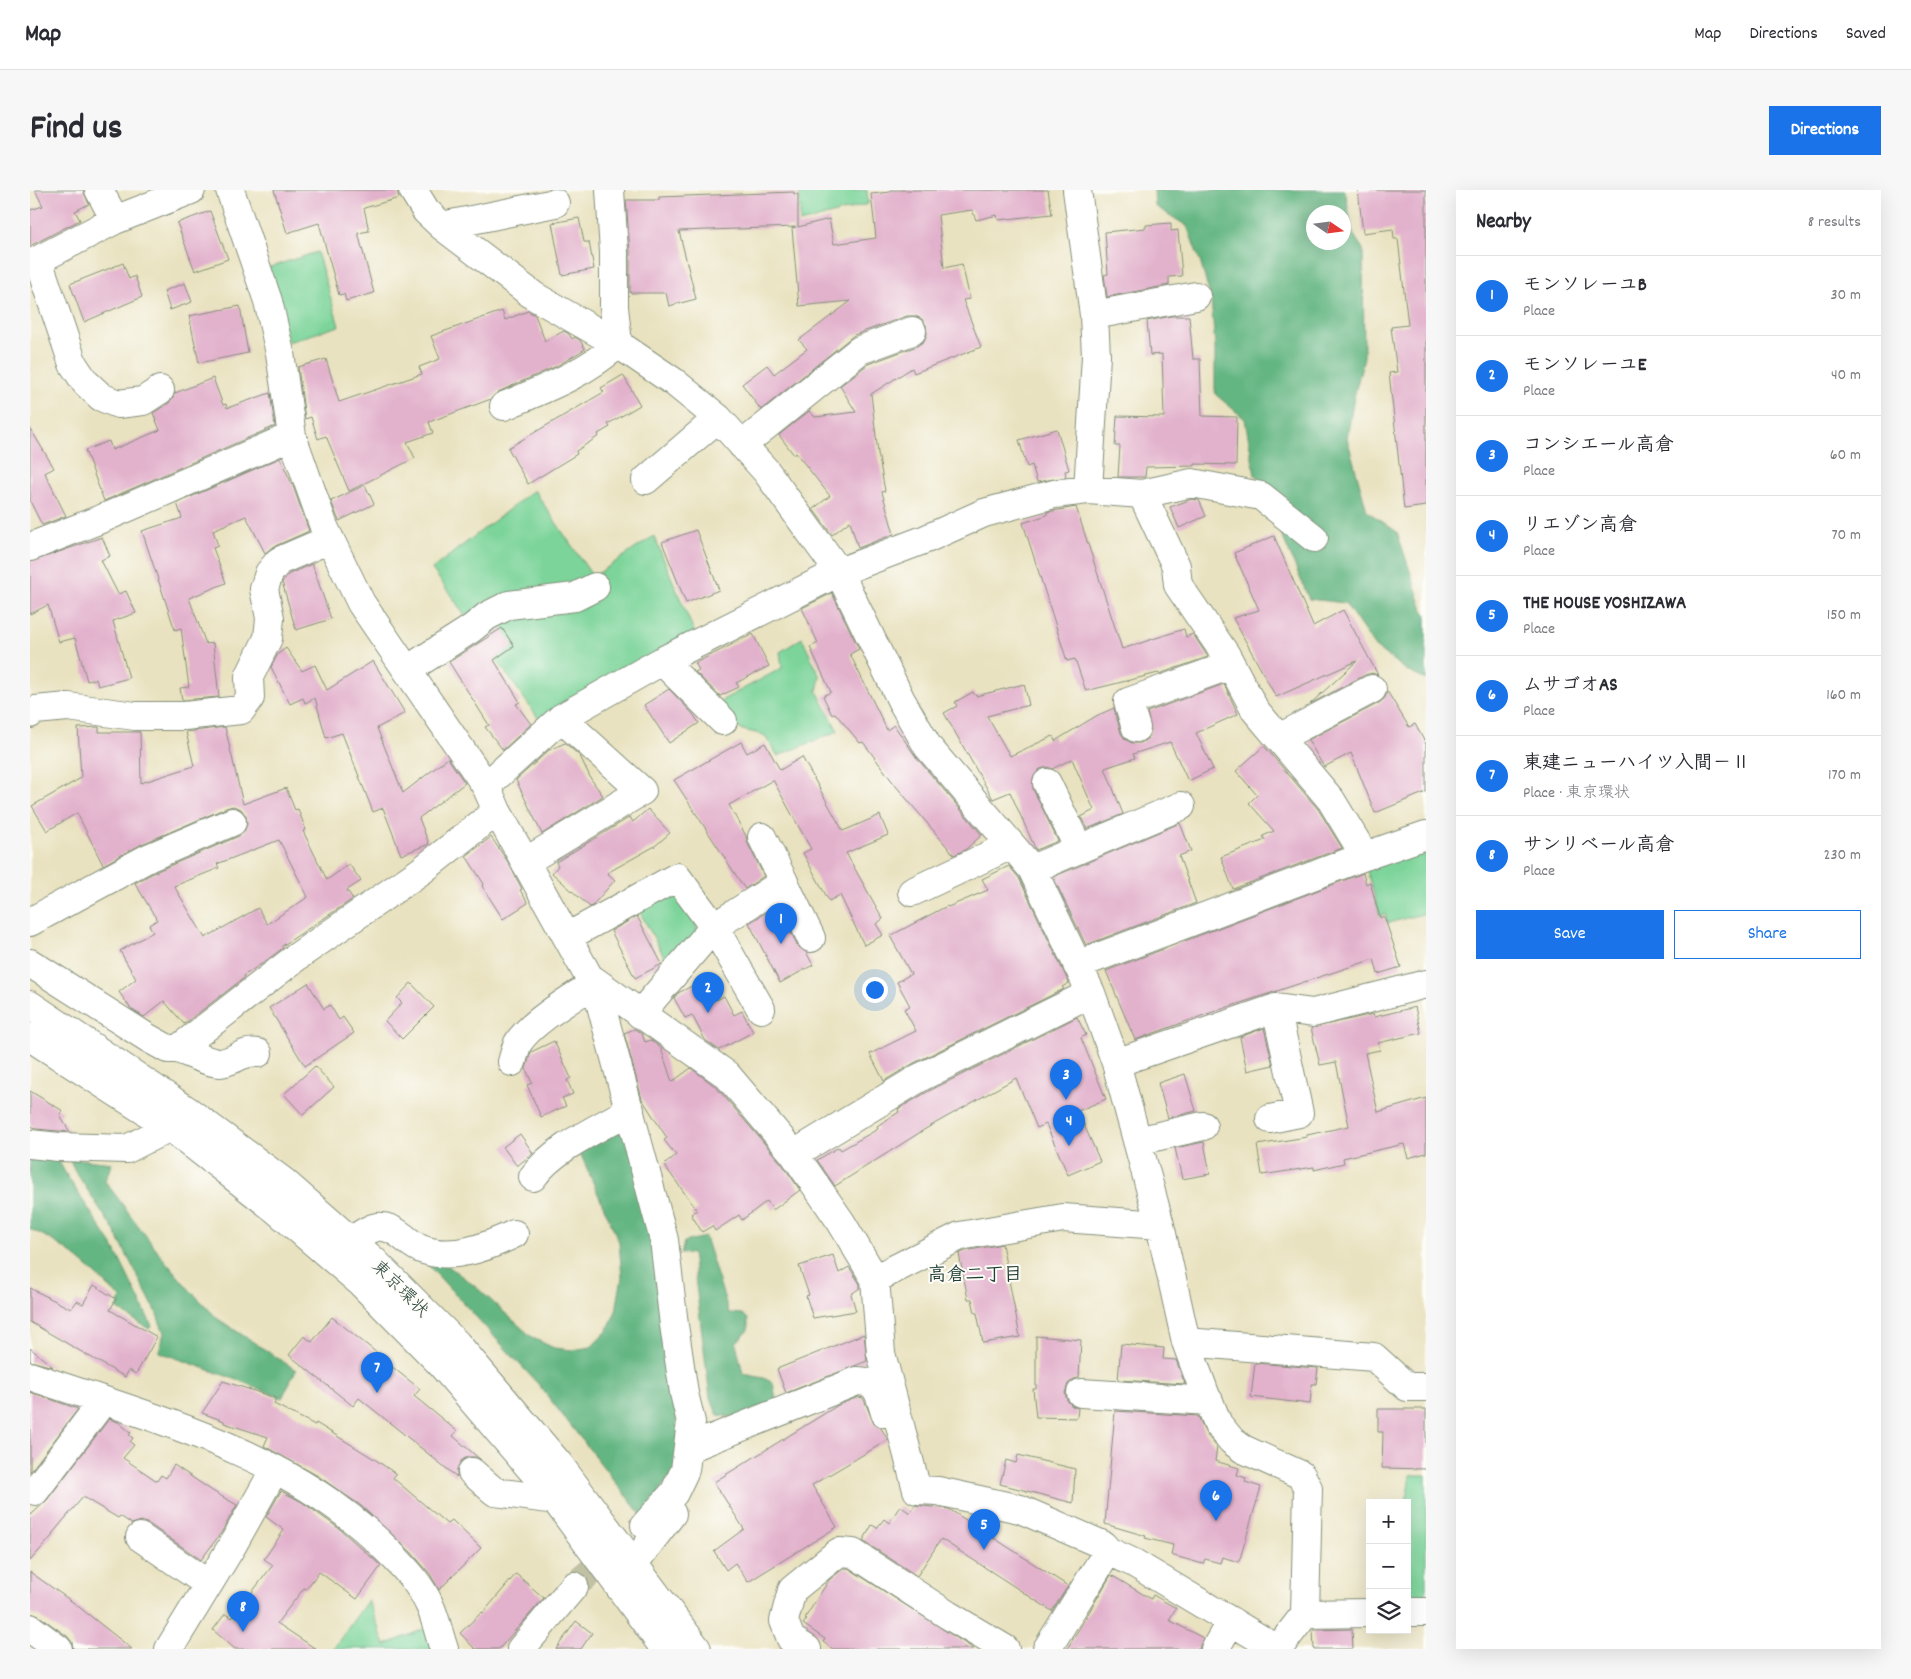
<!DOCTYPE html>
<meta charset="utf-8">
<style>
:root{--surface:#fff;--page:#f7f7f7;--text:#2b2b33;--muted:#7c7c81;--line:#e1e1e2;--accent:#1a73e8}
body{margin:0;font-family:Dekko,"Klee One",sans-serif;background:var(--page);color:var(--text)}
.controls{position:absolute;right:15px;bottom:15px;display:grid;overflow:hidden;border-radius:0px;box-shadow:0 5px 20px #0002}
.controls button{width:45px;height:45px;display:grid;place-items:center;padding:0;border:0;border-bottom:1px solid var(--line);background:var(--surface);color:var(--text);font:25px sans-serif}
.compass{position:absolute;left:1276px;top:15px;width:45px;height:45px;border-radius:50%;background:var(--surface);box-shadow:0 5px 20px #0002;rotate:103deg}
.you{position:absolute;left:844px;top:799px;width:18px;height:18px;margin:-12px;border:4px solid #fff;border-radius:50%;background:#1a73e8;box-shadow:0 0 0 8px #1a73e833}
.badge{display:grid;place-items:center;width:32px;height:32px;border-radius:50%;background:var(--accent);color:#fff;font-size:16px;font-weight:700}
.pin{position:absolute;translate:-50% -41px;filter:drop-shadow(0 1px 2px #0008)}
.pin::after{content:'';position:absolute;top:26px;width:18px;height:15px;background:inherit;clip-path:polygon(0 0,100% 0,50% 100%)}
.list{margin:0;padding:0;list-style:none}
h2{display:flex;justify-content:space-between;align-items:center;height:65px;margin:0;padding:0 20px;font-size:21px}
h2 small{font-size:16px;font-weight:400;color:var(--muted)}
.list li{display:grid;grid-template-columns:32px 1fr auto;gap:15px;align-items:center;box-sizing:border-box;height:80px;padding:0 20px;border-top:1px solid var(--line)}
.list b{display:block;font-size:19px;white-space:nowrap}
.list p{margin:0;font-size:16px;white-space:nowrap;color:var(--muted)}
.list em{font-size:16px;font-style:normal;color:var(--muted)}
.actions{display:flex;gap:10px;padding:15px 20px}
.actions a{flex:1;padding:11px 0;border:1px solid var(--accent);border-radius:0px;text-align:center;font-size:18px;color:var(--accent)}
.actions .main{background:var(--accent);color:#fff}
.icon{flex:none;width:28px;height:28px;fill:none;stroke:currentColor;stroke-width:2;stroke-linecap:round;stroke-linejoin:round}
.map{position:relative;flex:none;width:1396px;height:1459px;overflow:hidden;border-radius:0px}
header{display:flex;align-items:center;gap:30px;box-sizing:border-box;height:70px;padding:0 25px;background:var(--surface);border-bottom:1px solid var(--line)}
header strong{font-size:24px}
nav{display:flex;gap:28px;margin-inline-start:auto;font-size:18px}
.intro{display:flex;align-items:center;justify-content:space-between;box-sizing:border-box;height:120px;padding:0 30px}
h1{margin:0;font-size:35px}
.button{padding:12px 22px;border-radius:0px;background:var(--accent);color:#fff;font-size:18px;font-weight:700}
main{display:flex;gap:30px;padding:0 30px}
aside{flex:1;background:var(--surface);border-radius:0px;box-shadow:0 5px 20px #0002}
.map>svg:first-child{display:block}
.green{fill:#7bd49a;stroke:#4d8867}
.forest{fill:#64b682;stroke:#427a5b;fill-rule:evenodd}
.building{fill:#e2b1cc;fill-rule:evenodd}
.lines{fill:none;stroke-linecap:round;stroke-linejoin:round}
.minor-tunnel{stroke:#c1c1a4;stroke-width:28;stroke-dasharray:28 14;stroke-linecap:butt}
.minor-casing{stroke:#84907a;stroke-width:30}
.highway-casing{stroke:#84907a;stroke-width:30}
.minor{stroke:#fff;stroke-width:28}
.highway{stroke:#fff;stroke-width:28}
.labels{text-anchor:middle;stroke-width:4;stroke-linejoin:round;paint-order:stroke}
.street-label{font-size:18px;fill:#1f3d34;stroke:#fdfcf7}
.neighbourhood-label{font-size:19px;font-weight:bold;fill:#1f3d34;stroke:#fdfcf7}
</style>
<header>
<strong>Map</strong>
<nav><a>Map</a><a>Directions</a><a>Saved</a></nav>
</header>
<div class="intro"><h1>Find us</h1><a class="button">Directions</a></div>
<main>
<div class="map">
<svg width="1396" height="1459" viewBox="0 0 1396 1459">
<rect width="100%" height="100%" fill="#fdfcf7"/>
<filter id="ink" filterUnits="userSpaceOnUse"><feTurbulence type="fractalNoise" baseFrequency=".02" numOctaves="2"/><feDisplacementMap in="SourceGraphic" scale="10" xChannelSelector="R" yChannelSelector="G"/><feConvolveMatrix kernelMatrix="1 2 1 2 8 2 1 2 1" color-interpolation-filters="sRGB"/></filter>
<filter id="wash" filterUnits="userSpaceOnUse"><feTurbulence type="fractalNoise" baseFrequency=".0096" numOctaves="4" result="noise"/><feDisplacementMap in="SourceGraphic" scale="20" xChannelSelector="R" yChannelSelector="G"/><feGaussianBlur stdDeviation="1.12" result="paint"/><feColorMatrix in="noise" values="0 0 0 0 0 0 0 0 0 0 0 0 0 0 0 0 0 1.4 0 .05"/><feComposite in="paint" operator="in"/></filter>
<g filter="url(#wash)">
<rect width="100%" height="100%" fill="#e9e2c0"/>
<path class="green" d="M770 0H837L838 14 770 33Z
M287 62 309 136 258 152 237 78Z
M504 300 563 387 624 346 666 446 513 535 402 379Z
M772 448 790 487 787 501 808 541 748 566 734 545 709 539 685 514 752 478 750 462Z
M1396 656V723L1358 733 1355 724 1350 726 1335 674Z
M650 702 669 742 638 774 607 717Z
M1380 1285H1396V1413L1377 1414 1376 1313Z
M338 1410 355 1455 399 1437 406 1459H303Z"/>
<path class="forest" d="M1124 0H1315L1323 44 1333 59 1334 167 1324 207 1317 248 1337 321 1367 342 1393 420 1396 424V490L1379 482 1345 457 1315 413 1279 409 1249 338 1246 302 1225 285 1215 229 1185 204V155L1181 109 1170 71 1157 36 1125 16ZM1284 22H1314V52H1284Z
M594 931 628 1064 651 1270 612 1326 508 1194 387 1063 409 1069 446 1097 503 1148 524 1158 542 1160 561 1157 577 1141 586 1121 592 1087 589 1052 548 958Z
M0 965 27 968 37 986 84 1058 122 1136 119 1139 87 1119 91 1108C62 1081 37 1055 0 1039Z
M39 968 82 973 75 991 131 1066 158 1098 188 1129 266 1180 252 1208 210 1191 129 1162 134 1143 126 1122 85 1042 45 981Z
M675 1047 699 1123 712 1124 718 1129V1140L706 1153 713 1184 734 1188 743 1193 746 1209 706 1228 688 1225 680 1208 662 1063 651 1064 654 1052Z"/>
<g id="blocks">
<path class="building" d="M5 0H53L59 14 45 21 50 30 0 56V20L13 16Z
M244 0H367L369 8 334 18 339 41 328 43 344 103 316 111 314 104 309 105 289 33 257 43Z
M860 0H1018L1022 24 968 30 967 25 946 30 942 20 908 25 914 78 932 74 940 109 933 110 951 157 884 183 882 178 841 204 848 263 855 301 852 302 864 344 828 358 820 331 802 345 783 319 800 306 766 263 764 265 749 245 779 221 785 227 826 222 810 196 838 174 887 156 894 151 897 144 896 135 892 129 885 126H877L824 145 731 220 712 194 737 175 744 184 777 159 769 150 821 111 769 116 762 38 766 37 649 41 666 109 639 116 636 103H600V61L596 10H629V7L764 2V4H768V37L799 29 804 54 846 48 841 4 860 2Z
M1328 0H1396V316L1374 319 1359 183 1367 182 1361 137 1378 135 1368 49H1364L1363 39 1333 43Z
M180 21 198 69 165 81 147 33Z
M549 28 554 52H559L564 79 532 85 522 33Z
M1141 33V41L1148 40 1152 86 1139 87V95L1077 107 1074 85 1078 84 1075 42 1116 38V35Z
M93 73 99 89 105 86 112 107 54 132 40 94Z
M155 93 162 112 140 120 134 101Z
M210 116 218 163 169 173 159 126Z
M472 121 475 130 498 121 505 125 515 151 534 141 539 144 542 149 545 147 550 150 555 159 527 176 468 202 461 209 399 232 403 243 377 252 385 268 319 301 296 246 288 249 281 227 275 229 268 177 296 169 309 212 392 184 389 177 410 169 401 146Z
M1141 126H1159L1163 169H1170L1172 226 1207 227 1206 275 1165 274V276L1116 277 1115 287H1088L1090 256H1085L1087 226 1134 227 1132 164 1120 165 1117 131Z
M593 185 610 215 578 234 580 237 568 244 569 246 546 261 547 264 498 294 478 258 574 202 571 198Z
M183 188 193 215 196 214 197 218 240 203 245 236 74 311 55 260 79 251 82 260 130 240 123 223 139 213 145 203Z
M0 238 24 278 15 283 36 326 12 335 0 311Z
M1027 239 1039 280 1035 281 1036 287 1007 292 1002 275 997 277 989 250Z
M250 268 263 296 279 341 243 357 235 363 216 326 183 340 188 356 183 358 196 393 159 408 176 454 183 453 189 507 152 510 150 498 159 497 151 438 145 440 112 341 152 328 147 313Z
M335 295 344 314 309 331 301 311Z
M1162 309 1169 310 1176 326 1149 338 1140 317Z
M1046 317 1092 459 1154 439 1156 447 1163 444 1178 467 1129 484 1128 483 1056 501 1045 469 1037 471 993 333 1017 325V322Z
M666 340 689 400 656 413 632 352Z
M1244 346 1283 436 1313 420 1348 485 1342 483 1335 485 1280 514 1327 471 1246 507 1203 428 1229 420 1204 363Z
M72 347 80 366 71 370 88 404 96 401 106 423 83 431 99 488 68 496 66 489 57 491 45 448 29 452 18 415 0 424V372Z
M282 374 301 429 266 440 252 392 259 384Z
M802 403 829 459 820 464 857 540 864 535 886 567 952 645 935 660 924 665 865 595 833 552 830 553 805 523 802 525 793 506 801 502 780 457 788 453 772 418Z
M472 438 484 456 464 470 490 512 486 514 501 534 473 560 455 537 459 535 419 472Z
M723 444 739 476 706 493 709 497 690 506 665 482 669 480 665 473Z
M256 458 272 481 285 475 297 500 343 471 375 523 347 538 373 603 418 568 419 570 435 593 389 628 399 654 371 665 353 618 343 622 312 543 296 548 285 508 275 513 273 508 260 514 241 477 248 464Z
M994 494 999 515 957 526 980 566 1023 546 1025 551 1066 526 1084 518 1091 543 1095 549 1102 553H1111L1118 548 1121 541 1117 522 1194 494 1208 524 1166 543 1183 579 1158 591 1140 552 1103 564 1105 568 1075 578 1093 624 1057 639 1051 627 1064 620 1042 569 1022 579 1018 577 1010 579 1003 588V599L1028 651 1006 660 980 602 963 609 914 523 927 516 925 512 943 502 946 506Z
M639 499 663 524 669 533 639 553 614 515Z
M1357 501 1379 537 1385 534 1396 554V602L1345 623 1321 563 1294 577 1278 550 1349 513 1355 508Z
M69 537V542H110L111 593 164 576 156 542 195 537 213 614 256 598 265 620 268 619 276 640 273 641 297 690 319 674 331 691 317 700 323 709 252 756 253 758 233 773 213 786 214 788 154 834 134 811 114 827 101 819 89 802 106 789 90 761 123 742 119 735 127 730 105 693 125 682 209 646 214 642 217 634 216 626 211 619 203 616 196 618 112 654 73 675 47 623 17 641 2 616 51 588 48 538ZM249 650 278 707 237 734 228 718 175 748 144 696 189 678 187 674Z
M711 552 717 563 735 553 750 580 772 567 813 641 850 625 858 645 816 663 853 729 846 734 853 745 834 755 810 705 799 711 773 663 781 659 743 590 699 615 716 646 718 654 734 686 715 699 644 590Z
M535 553 550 566 561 589 573 606 512 644 486 590 519 560Z
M1234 556 1288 619 1312 658 1203 699 1191 667 1235 650 1233 646 1244 641 1219 613 1227 605 1206 581Z
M618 619 640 643 625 656 577 683 585 690 562 716 560 717 522 683 528 676 526 672 600 627 603 632Z
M1150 633 1161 661 1149 666 1166 713 1056 755 1023 687Z
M461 647 478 672 492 699 490 700 498 713 473 729 452 696 454 694 436 666Z
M979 676 989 688 1039 793 1032 797 1034 799 884 873 854 891 840 864 886 841 874 819 880 816 867 792 881 784 860 746 917 716 918 717 958 700 952 689Z
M1333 683 1336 694 1340 692 1350 728 1354 726 1371 777 1348 784 1344 769 1174 825 1105 850 1076 781Z
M748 715 767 755 776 762 783 775 750 793 719 733Z
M607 726 632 774 605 788 581 741Z
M676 789 687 810 694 806 704 825 712 821 723 842 689 860 675 850 662 825 655 828 644 808 648 803Z
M278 793 294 819 300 815 309 830 313 827 324 843 275 876 239 818Z
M381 793 404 817 372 849 355 831 372 813 367 808Z
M1385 817 1391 843 1348 853 1350 860 1335 863 1348 922 1396 908V963L1378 968 1374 954 1313 968 1314 973 1284 980V977L1232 985 1227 955 1277 947V945L1319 936 1306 872 1290 875 1281 838 1343 824 1344 827Z
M1047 827 1056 845 1051 848 1076 909 1048 921 1070 971 1038 985 1016 934 1007 938 986 888 897 938 805 996 787 970 809 957 811 960 848 939 847 936 869 922 868 919 899 901Z
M1234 838 1243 875 1217 881 1210 847Z
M605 839 612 844 615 852 621 850 631 858 642 892 661 878 686 897 752 974 770 1000 743 1020 737 1011 712 1030 709 1025 685 1041 682 1036 672 1042 661 1024 667 1020 634 975 646 965 634 950 637 948 612 909 594 843Z
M524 851 541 888 537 890 543 904 532 908 536 916 511 927 497 895 502 893 496 879 501 862Z
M285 876 304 897 273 925 254 904Z
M1155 884 1166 921 1138 928 1128 893Z
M0 901 33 921 30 926 40 942 6 939 0 935Z
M490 944 503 963 487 976 473 957Z
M1174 952 1180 984 1152 989 1145 958Z
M972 1054 990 1147 953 1153 947 1123H945L942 1109H938L929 1064 935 1061Z
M803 1065 809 1083 819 1077 830 1094V1098L821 1104 826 1121 783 1128 776 1106 779 1105 769 1076Z
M64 1095 86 1109 80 1120 127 1147 106 1184 99 1180 95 1187 0 1132V1098L41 1119 47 1111 53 1114Z
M302 1127 362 1175 361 1176 390 1199 384 1206 427 1241 423 1246 451 1270 445 1267H437L431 1271 427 1279V1287L329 1208 323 1216 259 1165 274 1146 282 1152Z
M834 1144 837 1171 756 1203 747 1179Z
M1006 1146 1051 1150 1049 1188 1044 1189 1038 1194 1035 1203 1037 1210 1042 1216 1048 1218 1047 1228 1006 1227 1003 1199H1006Z
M1091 1154 1134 1158 1133 1169 1146 1170 1155 1194 1088 1190Z
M0 1158 23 1177 0 1171Z
M1225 1173 1288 1178 1286 1194H1282L1280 1214 1221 1207Z
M193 1191 246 1208 244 1214 285 1235 286 1233 346 1270 366 1284 363 1288 417 1334 422 1330 451 1358 409 1400 400 1384 382 1363 330 1315 288 1286 234 1256 238 1247 194 1233V1231L172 1223Z
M0 1202 48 1219 0 1282Z
M829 1207 833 1208 835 1212 844 1234 851 1238 858 1250 782 1295 807 1337 718 1392 705 1373 696 1380 684 1361 714 1339 684 1292 810 1214Z
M1348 1219H1396V1279L1352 1278 1353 1242H1348Z
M1085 1221 1168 1226 1176 1244 1187 1257 1185 1271 1209 1278 1207 1285 1216 1288 1215 1292 1231 1297 1209 1372 1192 1367 1190 1373 1175 1369 1173 1374 1141 1365 1143 1355 1115 1348 1116 1346 1075 1334Z
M79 1229 88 1232 101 1243 99 1245 103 1248 100 1252 104 1255 93 1268 127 1291 131 1285 136 1288 144 1275 184 1302 207 1315 191 1343 171 1370 119 1334 111 1331 102 1334 90 1326 88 1328 53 1307 22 1344 23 1345 0 1371V1323L1 1325 17 1310Z
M988 1265 1045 1279 1043 1313 970 1294 976 1270 986 1273Z
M251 1301 272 1312 311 1340 351 1376 327 1409 289 1382 276 1399 274 1398 247 1433 286 1459H205L183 1440 195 1424 202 1428 243 1375 234 1369 254 1340 236 1327Z
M885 1315 919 1319 1038 1396 1022 1421 911 1349 887 1386 833 1351 842 1335 847 1338 854 1329 859 1333 870 1316 880 1323Z
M814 1378H818L944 1459H803L793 1452 795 1449 773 1434 777 1429 775 1428 799 1390Z
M0 1382 44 1413 102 1459H43L42 1452 37 1446 9 1426 0 1423Z
M486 1384 514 1408 469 1459H445L430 1443 452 1422 453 1423Z
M1081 1385 1121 1409 1123 1405 1146 1418 1139 1430 1173 1448 1169 1459H1037Z
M546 1431 562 1443 551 1459H526Z
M1322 1439 1323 1459H1284L1283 1440Z"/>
</g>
</g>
<g filter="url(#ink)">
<use href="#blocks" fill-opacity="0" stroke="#84907a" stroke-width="1"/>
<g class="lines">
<path class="minor-tunnel" d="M544 1396 615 1335"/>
<g class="minor-casing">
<path id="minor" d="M69 0 85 30
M200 0 238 111 250 163 262 246 294 337 331 413 456 596 467 621 559 787 697 885 764 964 811 1032 845 1089 930 1046 1033 1028 1130 1035
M383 0 396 21 412 36 504 106 588 154 644 192 688 228 736 281 809 382 871 510 898 557 1002 679 1061 803 1086 873 1130 1035 1156 1152 1177 1209 1179 1211 1188 1234 1202 1251 1213 1259 1271 1285 1278 1298 1275 1424 1248 1459
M1047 0 1064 125 1066 166 1058 300
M412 36 525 13
M8 70 43 174 55 192 71 207 88 214 113 211 130 200
M0 73 8 70 85 30 161 0
M1064 125 1166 106
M474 216C514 199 555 184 588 154L584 117V62L580 0
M712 255 830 160 882 141
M616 290 688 228
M1112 304 1146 376 1148 395 1196 465 1225 520 1301 610 1335 666
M0 357 76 327 262 246
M632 471 693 531
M377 480 441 439 457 426 479 415 545 407 565 397
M0 524 5 520 38 517 105 526H154L211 520 220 508 219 487 238 448 240 428 234 399 239 383 249 371 300 349
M1106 538 1098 512 1201 475
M1249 548 1342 499
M1017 593 1049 659
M456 596 531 528 632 471 809 382 896 349 954 323 1024 304 1058 300 1112 304 1162 293 1231 306 1284 348
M495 672 612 601 531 528
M1002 679 1151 616
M754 692 781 748
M882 702 981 655
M0 732 118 668 202 632
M537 747 647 687 684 737 610 824
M0 773 118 848 138 859H148L268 766 391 681 467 621
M1047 775 1335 666 1396 645
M565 793 634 1050 644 1135 654 1203 661 1232 655 1280 644 1303 615 1335
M731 819 684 737 754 692 732 647
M148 859C159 863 179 873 190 873 204 872 213 860 228 863
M482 872C484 866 485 859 488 853 501 832 544 807 565 793
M1086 873 1246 818 1283 823 1396 794
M1240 929 1269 923 1246 818
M1107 951 1173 936
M0 954 29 957 97 959 140 937
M764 964 891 887 1061 803
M503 987C523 958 570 938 600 920
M321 1051C341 1038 350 1029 372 1046 378 1051 384 1056 391 1059 422 1071 457 1057 484 1044
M845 1089 851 1163 887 1300 908 1301 990 1319 1073 1355 1078 1361
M1156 1152 1344 1167 1377 1197H1396
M0 1186C126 1229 263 1264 359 1362 375 1378 391 1395 400 1416 406 1429 409 1445 414 1459
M1051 1203 1179 1211
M664 1256 827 1191C849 1191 849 1205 855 1223
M442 1282 465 1302 526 1310
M5 1301 73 1211
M110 1347 178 1394
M604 1373 642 1324
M1377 1422H1396
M1275 1424 1340 1423
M0 1438 28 1459
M139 1459 202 1356 245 1279
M491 1459 544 1396
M777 1459 761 1449 754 1431 762 1400 809 1362 823 1363 918 1425 975 1459
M1017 1459 1078 1361 1104 1373 1247 1459
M1185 1459 1201 1431"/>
</g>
<g class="highway-casing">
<path id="highway" d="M0 815 161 923 254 992 343 1070 427 1154 528 1273 667 1459
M0 847 140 937 245 1019 331 1093 410 1173 513 1293 635 1459"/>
</g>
<use href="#minor" class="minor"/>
<use href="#highway" class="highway"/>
</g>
</g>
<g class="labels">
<g class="street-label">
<text transform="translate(371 1098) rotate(45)" y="6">東京環状</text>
</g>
<g class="neighbourhood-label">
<text x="945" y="1090">高倉二丁目</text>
</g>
</g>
</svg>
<div class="controls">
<button>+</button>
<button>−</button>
<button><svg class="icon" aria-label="layers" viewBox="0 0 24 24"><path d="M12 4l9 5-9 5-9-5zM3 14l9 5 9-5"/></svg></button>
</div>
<svg class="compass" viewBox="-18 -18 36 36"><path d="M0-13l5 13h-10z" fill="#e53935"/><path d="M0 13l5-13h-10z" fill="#7c7c81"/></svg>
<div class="you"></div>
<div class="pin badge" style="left:751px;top:754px">1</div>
<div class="pin badge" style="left:678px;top:823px">2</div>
<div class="pin badge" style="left:1036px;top:910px">3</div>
<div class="pin badge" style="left:1039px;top:956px">4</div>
<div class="pin badge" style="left:954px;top:1360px">5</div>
<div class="pin badge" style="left:1186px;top:1331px">6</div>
<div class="pin badge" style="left:347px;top:1203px">7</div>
<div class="pin badge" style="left:213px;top:1442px">8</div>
</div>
<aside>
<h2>Nearby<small>8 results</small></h2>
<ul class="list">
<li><span class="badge">1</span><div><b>モンソレーユB</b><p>Place</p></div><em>30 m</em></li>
<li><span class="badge">2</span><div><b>モンソレーユE</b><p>Place</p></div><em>40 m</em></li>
<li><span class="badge">3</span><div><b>コンシエール高倉</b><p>Place</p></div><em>60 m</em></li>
<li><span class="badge">4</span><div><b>リエゾン高倉</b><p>Place</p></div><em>70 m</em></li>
<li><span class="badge">5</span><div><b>THE HOUSE YOSHIZAWA</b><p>Place</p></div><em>150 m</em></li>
<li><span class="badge">6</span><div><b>ムサゴオAS</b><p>Place</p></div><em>160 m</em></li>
<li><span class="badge">7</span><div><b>東建ニューハイツ入間－Ⅱ</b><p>Place · 東京環状</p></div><em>170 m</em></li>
<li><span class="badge">8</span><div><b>サンリベール高倉</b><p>Place</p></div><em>230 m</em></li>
</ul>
<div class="actions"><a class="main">Save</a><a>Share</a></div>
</aside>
</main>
